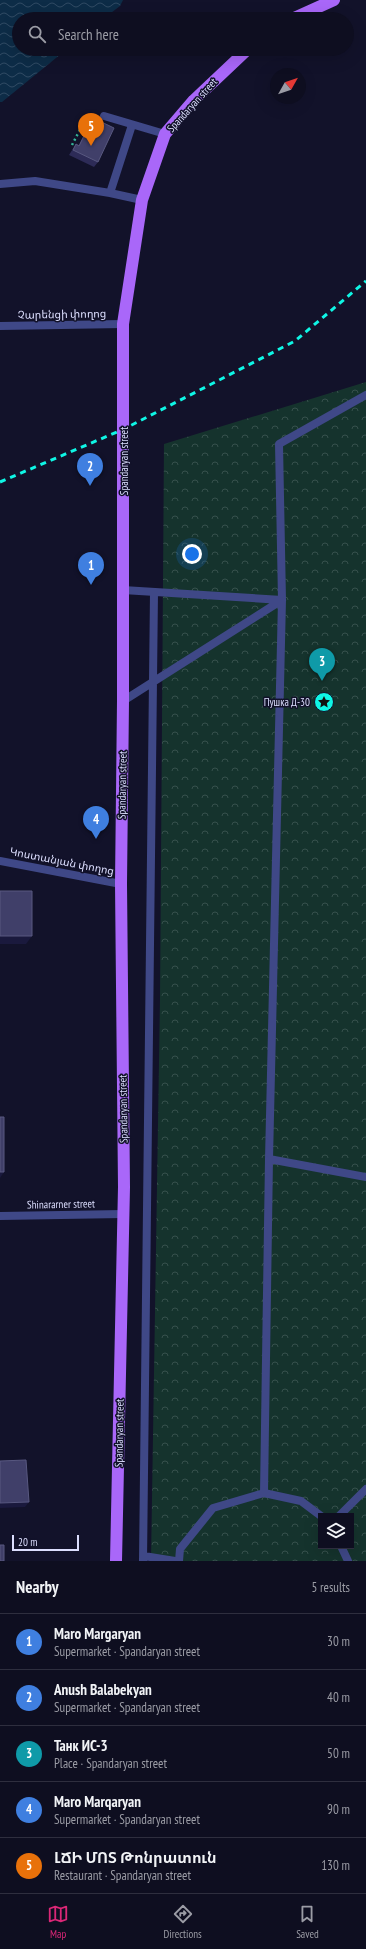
<!DOCTYPE html>
<meta charset="utf-8">
<style>
:root{--surface:#0e0e20;--page:#171729;--text:#f1f3f6;--muted:#9b9ca5;--line:#2e2e3e;--accent:#db2777}
body{margin:0;font-family:"PT Sans Narrow","Noto Sans Armenian",sans-serif;background:var(--page);color:var(--text)}
.controls{position:absolute;right:12px;bottom:12px;display:grid;overflow:hidden;border-radius:0px;box-shadow:0 4px 16px #0002}
.controls button{width:36px;height:36px;display:grid;place-items:center;padding:0;border:0;border-bottom:1px solid var(--line);background:var(--surface);color:var(--text);font:20px sans-serif}
.compass{position:absolute;left:270px;top:68px;width:36px;height:36px;border-radius:50%;background:var(--surface);box-shadow:0 4px 16px #0002;rotate:50deg}
.scale{position:absolute;left:12px;bottom:10px;width:67px;box-sizing:border-box;padding-left:4px;border:2px solid #dcdefe;border-top:0;font-size:11px;line-height:14px;white-space:nowrap;color:#dcdefe;-webkit-text-stroke:3px #12122a;paint-order:stroke}
.you{position:absolute;left:192px;top:554px;width:14px;height:14px;margin:-10px;border:3px solid #fff;border-radius:50%;background:#1a73e8;box-shadow:0 0 0 6px #1a73e833}
.badge{display:grid;place-items:center;width:26px;height:26px;border-radius:50%;background:var(--accent);color:#fff;font-size:13px;font-weight:700}
.pin{position:absolute;translate:-50% -33px;filter:drop-shadow(0 1px 2px #0008)}
.pin::after{content:'';position:absolute;top:21px;width:14px;height:12px;background:inherit;clip-path:polygon(0 0,100% 0,50% 100%)}
.list{margin:0;padding:0;list-style:none}
h2{display:flex;justify-content:space-between;align-items:center;height:52px;margin:0;padding:0 16px;font-size:17px}
h2 small{font-size:13px;font-weight:400;color:var(--muted)}
.list li{display:grid;grid-template-columns:26px 1fr auto;gap:12px;align-items:center;box-sizing:border-box;height:56px;padding:0 16px;border-top:1px solid var(--line)}
.list b{display:block;font-size:15px;white-space:nowrap}
.list p{margin:0;font-size:13px;white-space:nowrap;color:var(--muted)}
.list em{font-size:13px;font-style:normal;color:var(--muted)}
.icon{flex:none;width:22px;height:22px;fill:none;stroke:currentColor;stroke-width:2;stroke-linecap:round;stroke-linejoin:round}
.map{position:relative;flex:none;width:366px;height:1561px;overflow:hidden}
.search{position:absolute;background:var(--surface);box-shadow:0 4px 16px #0002;left:12px;right:12px;top:12px;height:44px;display:flex;align-items:center;gap:10px;box-sizing:border-box;padding:0 14px;border-radius:22px;color:var(--muted);font-size:15px}
.sheet{height:332px;background:var(--surface)}
nav{display:flex;justify-content:space-around;align-items:center;box-sizing:border-box;height:56px;border-top:1px solid var(--line);background:var(--surface);font-size:11px;color:var(--muted)}
nav a{display:grid;justify-items:center;gap:2px}
nav .on{color:var(--accent)}
.map>svg:first-child{display:block}
.park{fill:url(#park-crowns);fill-rule:evenodd}
.water{fill:url(#water-waves)}
.lines{fill:none;stroke-linecap:round;stroke-linejoin:round}
.path{stroke:#35b89a;stroke-width:2.5;stroke-dasharray:2 3;stroke-linecap:butt}
.lane{stroke:#3f4887;stroke-width:8}
.street{stroke:#3f4887;stroke-width:8}
.primary{stroke:#a967f9;stroke-width:12}
.rail{stroke:#0ff6e5;stroke-width:3;stroke-dasharray:6 5;stroke-linecap:butt}
.wall{fill:#2d2b57}
.shaded-wall{fill:#1a193d}
.building{fill:#403f69;stroke:#585880}
.labels{text-anchor:middle;stroke-width:3;stroke-linejoin:round;paint-order:stroke}
.street-label{font-size:11px;fill:#dcdefe;stroke:#12122a}
.poi-label{font-size:11px;fill:#dcdefe;stroke:#12122a;text-anchor:end}
</style>
<div class="map">
<svg width="366" height="1561" viewBox="0 0 366 1561">
<defs>
<pattern id="park-crowns" width="20" height="18" patternUnits="userSpaceOnUse"><rect width="20" height="18" fill="#15332d"/><path d="M2 6a3 3 0 1 1 6 0M12 15a3 3 0 1 1 6 0" fill="none" stroke="#36504c"/></pattern>
<pattern id="water-waves" width="16" height="10" patternUnits="userSpaceOnUse"><rect width="16" height="10" fill="#0d2c47"/><path d="M0 5q4-4 8 0t8 0" fill="none" stroke="#304a63"/></pattern>
</defs>
<rect width="100%" height="100%" fill="#12122a"/>
<path class="park" d="M366 382V1561H151L160 1000 164 444ZM321 1516H351V1546H321Z"/>
<path class="water" d="M0 0H123L120 6 103 19H19V49H67L2 102H0Z"/>
<g class="lines">
<path class="path" d="M72 145 86 118H90"/>
<path class="lane" d="M104 116 165 134
M0 184 35 181 110 193 142 200
M110 193 132 125"/>
<path class="street" d="M0 326 123 324
M123 701 282 600 123 590
M0 861 121 884
M269 1159 366 1177
M0 1216 123 1214
M264 1493 269 1159 282 600 279 444 366 395
M339 1516 366 1489
M341 1546 348 1561
M144 1556 175 1561
M143 1561 154 592
M179 1561 180 1549 213 1508 264 1493 301 1501 321 1516"/>
<path class="primary" d="M292 19 334 0
M116 1561 124 1187 121 884 123 701V324L142 200 165 134 194 100 248 49"/>
<path class="rail" d="M0 482 124 429 295 341 366 281"/>
</g>
<path class="wall" d="M93 118 98 162 94 167 69 155 76 144 79 145 89 123Z"/>
<path class="shaded-wall" d="M0 936H32L26 944H0Z
M0 1172H4L0 1178Z
M29 1502 25 1507 0 1508V1503Z"/>
<path class="building" d="M93 118 114 128 98 162 73 150 76 144 79 146Z
M0 891H32V936H0Z
M0 1117H4V1172H0Z
M26 1460 29 1502 0 1503V1461Z
M0 1545H4V1561H0Z"/>
<defs>
<g id="sight-disc" transform="scale(1)"><circle r="9.5" fill="#0ff6e5" stroke="#12122a"/><path d="M0-6L1.8-2.2L6-1.7L2.9 1.2L3.7 5.4L0 3.3L-3.7 5.4L-2.9 1.2L-6-1.7L-1.8-2.2Z" fill="#111"/></g>
</defs>
<g fill-rule="evenodd">
<use href="#sight-disc" x="324" y="702"/>
</g>
<g class="labels">
<g class="street-label">
<text transform="translate(192 105) rotate(-48)" y="4">Spandaryan street</text>
<text transform="translate(62 314) rotate(-1)" y="4">Չարենցի փողոց</text>
<text transform="translate(124 461) rotate(-90)" y="4">Spandaryan street</text>
<text transform="translate(122 785) rotate(-89)" y="4">Spandaryan street</text>
<text transform="translate(62 861) rotate(11)" y="4">Կոստանյան փողոց</text>
<text transform="translate(123 1109) rotate(-91)" y="4">Spandaryan street</text>
<text transform="translate(61 1204) rotate(-1)" y="4">Shinararner street</text>
<text transform="translate(119 1433) rotate(-89)" y="4">Spandaryan street</text>
</g>
<g class="poi-label">
<text x="310" y="706">Пушка Д-30</text>
</g>
</g>
</svg>
<div class="controls">
<button><svg class="icon" aria-label="layers" viewBox="0 0 24 24"><path d="M12 4l9 5-9 5-9-5zM3 14l9 5 9-5"/></svg></button>
</div>
<svg class="compass" viewBox="-18 -18 36 36"><path d="M0-13l5 13h-10z" fill="#e53935"/><path d="M0 13l5-13h-10z" fill="#9b9ca5"/></svg>
<div class="scale">20 m</div>
<div class="you"></div>
<div class="pin badge" style="left:91px;top:585px;background:#3f7fe0">1</div>
<div class="pin badge" style="left:90px;top:486px;background:#3f7fe0">2</div>
<div class="pin badge" style="left:322px;top:681px;background:#0f9aa8">3</div>
<div class="pin badge" style="left:96px;top:839px;background:#3f7fe0">4</div>
<div class="pin badge" style="left:91px;top:146px;background:#e8710a">5</div>
<div class="search"><svg class="icon" aria-label="search" viewBox="0 0 24 24"><circle cx="10" cy="10" r="6"/><path d="M15 15l6 6"/></svg>Search here</div>
</div>
<section class="sheet">
<h2>Nearby<small>5 results</small></h2>
<ul class="list">
<li><span class="badge" style="background:#3f7fe0">1</span><div><b>Maro Margaryan</b><p>Supermarket · Spandaryan street</p></div><em>30 m</em></li>
<li><span class="badge" style="background:#3f7fe0">2</span><div><b>Anush Balabekyan</b><p>Supermarket · Spandaryan street</p></div><em>40 m</em></li>
<li><span class="badge" style="background:#0f9aa8">3</span><div><b>Танк ИС-3</b><p>Place · Spandaryan street</p></div><em>50 m</em></li>
<li><span class="badge" style="background:#3f7fe0">4</span><div><b>Maro Marqaryan</b><p>Supermarket · Spandaryan street</p></div><em>90 m</em></li>
<li><span class="badge" style="background:#e8710a">5</span><div><b>ԼՃԻ ՄՈՏ Թոնրատուն</b><p>Restaurant · Spandaryan street</p></div><em>130 m</em></li>
</ul>
</section>
<nav>
<a class="on"><svg class="icon" aria-label="map" viewBox="0 0 24 24"><path d="M3 6l6-2 6 2 6-2v14l-6 2-6-2-6 2zM9 4v14M15 6v14"/></svg>Map</a>
<a><svg class="icon" aria-label="directions" viewBox="0 0 24 24"><path d="M12 3l9 9-9 9-9-9zM9 14v-3h6M13 9l2 2-2 2"/></svg>Directions</a>
<a><svg class="icon" aria-label="saved" viewBox="0 0 24 24"><path d="M7 4h10v16l-5-4-5 4z"/></svg>Saved</a>
</nav>
